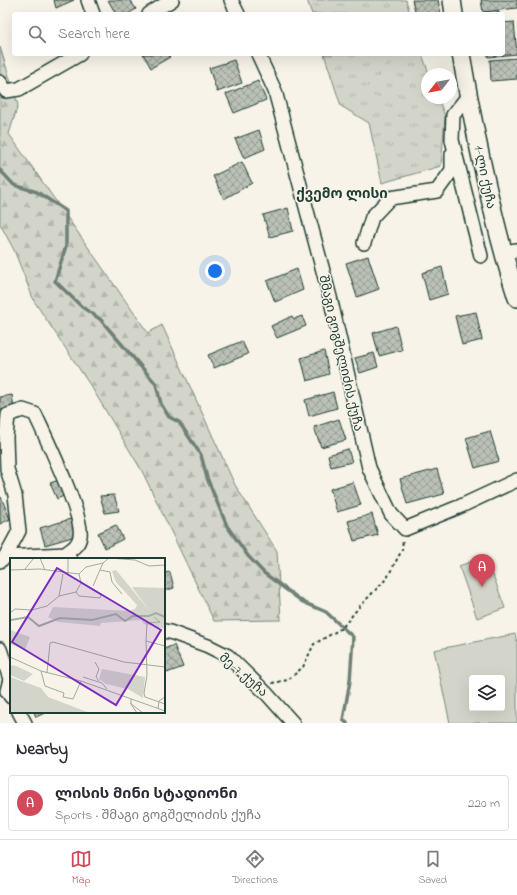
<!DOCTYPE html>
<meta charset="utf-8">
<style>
:root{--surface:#fff;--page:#f2f2f3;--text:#2b2b33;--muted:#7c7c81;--line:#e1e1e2;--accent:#d1495b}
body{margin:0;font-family:"Indie Flower","Noto Sans Georgian",sans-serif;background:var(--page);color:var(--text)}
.controls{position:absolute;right:12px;bottom:12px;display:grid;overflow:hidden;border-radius:4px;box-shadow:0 4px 16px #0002}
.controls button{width:36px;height:36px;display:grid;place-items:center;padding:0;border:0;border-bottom:1px solid var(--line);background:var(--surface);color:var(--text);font:20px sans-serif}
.compass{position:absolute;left:421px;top:68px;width:36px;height:36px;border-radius:50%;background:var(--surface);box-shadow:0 4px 16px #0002;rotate:239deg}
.you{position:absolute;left:215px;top:271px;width:14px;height:14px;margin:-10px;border:3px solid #fff;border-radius:50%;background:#1a73e8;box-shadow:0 0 0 6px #1a73e833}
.badge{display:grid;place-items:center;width:26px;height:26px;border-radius:50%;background:var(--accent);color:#fff;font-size:13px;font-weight:700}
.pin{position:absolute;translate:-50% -33px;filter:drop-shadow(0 1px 2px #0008)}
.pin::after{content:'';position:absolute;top:21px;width:14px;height:12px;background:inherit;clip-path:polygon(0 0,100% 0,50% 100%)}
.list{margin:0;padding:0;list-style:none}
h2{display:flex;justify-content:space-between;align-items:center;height:52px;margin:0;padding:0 16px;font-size:17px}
h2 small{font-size:13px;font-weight:400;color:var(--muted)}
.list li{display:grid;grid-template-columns:26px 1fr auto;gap:12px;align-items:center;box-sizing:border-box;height:56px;margin:0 8px 8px;padding:0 8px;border:1px solid var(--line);border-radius:4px}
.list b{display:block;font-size:15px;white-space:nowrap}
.list p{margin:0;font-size:13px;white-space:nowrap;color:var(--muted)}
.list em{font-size:13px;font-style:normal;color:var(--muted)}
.icon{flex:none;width:22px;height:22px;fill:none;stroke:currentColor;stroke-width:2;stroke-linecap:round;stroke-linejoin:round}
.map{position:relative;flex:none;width:517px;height:723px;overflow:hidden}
.search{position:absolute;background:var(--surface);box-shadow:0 4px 16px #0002;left:12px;right:12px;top:12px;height:44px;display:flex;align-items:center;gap:10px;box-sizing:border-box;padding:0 14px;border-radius:4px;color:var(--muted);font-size:15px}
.sheet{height:116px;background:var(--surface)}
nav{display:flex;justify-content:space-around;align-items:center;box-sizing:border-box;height:56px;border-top:1px solid var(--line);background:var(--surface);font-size:11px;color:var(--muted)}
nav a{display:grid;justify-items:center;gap:2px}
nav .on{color:var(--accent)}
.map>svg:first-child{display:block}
.grass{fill:url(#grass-tufts);stroke:#79897f}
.forest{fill:url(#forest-firs);stroke:#79897f}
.pitch{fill:#d3d5ca;stroke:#79897f;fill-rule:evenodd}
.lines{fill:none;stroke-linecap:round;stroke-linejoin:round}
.stream{stroke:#6f8077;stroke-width:3.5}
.building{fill:url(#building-cross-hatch);stroke:#1f3d34}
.minor-casing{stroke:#1f3d34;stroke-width:16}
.major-casing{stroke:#1f3d34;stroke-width:20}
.path{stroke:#1f3d34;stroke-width:2;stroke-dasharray:3 3;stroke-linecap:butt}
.minor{stroke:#f7f3e8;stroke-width:13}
.major{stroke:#f7f3e8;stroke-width:17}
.labels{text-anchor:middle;stroke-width:3;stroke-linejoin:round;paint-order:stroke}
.street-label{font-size:13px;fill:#1f3d34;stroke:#f7f3e8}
.neighbourhood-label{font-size:14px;font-weight:bold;fill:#1f3d34;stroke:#f7f3e8}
.inset-river{fill:none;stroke:#a4ada3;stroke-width:2}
.inset-road{fill:none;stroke:#a1aaa0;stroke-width:1}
.view{fill:#7b2cbf;fill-opacity:0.15;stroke:#7b2cbf;stroke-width:2}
.inset-edge{fill:none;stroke:#1f3d34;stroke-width:2}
</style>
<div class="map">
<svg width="517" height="723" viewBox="0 0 517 723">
<defs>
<pattern id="grass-tufts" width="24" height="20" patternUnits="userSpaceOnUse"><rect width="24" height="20" fill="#d3d5ca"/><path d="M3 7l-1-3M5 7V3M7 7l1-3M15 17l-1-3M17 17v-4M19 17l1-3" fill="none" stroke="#b5b8ae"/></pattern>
<pattern id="forest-firs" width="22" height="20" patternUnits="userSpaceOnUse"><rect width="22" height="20" fill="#d3d5ca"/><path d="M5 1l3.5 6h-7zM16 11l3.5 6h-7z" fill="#b5b8ae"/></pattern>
<pattern id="building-cross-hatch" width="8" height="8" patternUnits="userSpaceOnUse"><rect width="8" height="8" fill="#bbc1b6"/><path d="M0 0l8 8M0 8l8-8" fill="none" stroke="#979e95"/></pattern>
</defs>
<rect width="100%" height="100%" fill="#f7f3e8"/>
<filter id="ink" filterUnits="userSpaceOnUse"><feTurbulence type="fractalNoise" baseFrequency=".025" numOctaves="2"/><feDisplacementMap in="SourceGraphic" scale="8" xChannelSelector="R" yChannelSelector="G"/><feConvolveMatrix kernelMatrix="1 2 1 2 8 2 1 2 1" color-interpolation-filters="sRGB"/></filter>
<g filter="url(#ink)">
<path class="grass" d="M307 0H406L410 14H312Z
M324 54H422L429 74H427V98H438L445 116 441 166 382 183 369 123 341 106Z"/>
<path class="forest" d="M0 47 18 105 9 134 148 333 162 325 235 485 277 551 281 620 214 621 142 471 92 388 34 301 14 250 0 224Z"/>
<path class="pitch" d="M486 556 505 608 477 618 459 566Z
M515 634 517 642V723H450L434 650ZM472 678H502V708H472Z"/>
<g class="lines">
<path class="stream" d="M0 170 14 185 37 192 66 211V246L55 281 82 307 100 319 156 384 161 404 169 417 179 422 201 455 207 478 227 526 248 556 264 573 303 602 326 612 353 637 350 681 343 720 347 723"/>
</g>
<path class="building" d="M54 0H74L56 8Z
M108 0H130L136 9 128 14H116Z
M412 0H438L441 14H416Z
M481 0H517V8L483 12Z
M499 12V14H484V13Z
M514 22 517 54 488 57V54H503V23Z
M143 54H168L170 57 151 68Z
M517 58V79L491 81 490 60Z
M234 60 242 83 217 92 209 68Z
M258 81 266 100 234 113 226 94Z
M259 130 265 149 244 158 235 139Z
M242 162 252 183 224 199 213 176Z
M288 208 293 231 270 237 263 215Z
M368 256 379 289 357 297 346 263Z
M442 267 448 294 429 300 422 273Z
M297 269 303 290 275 302 267 281Z
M476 312 482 340 462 345 455 316Z
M292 316 294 319 302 316 306 326 277 338 271 326Z
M396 326 402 350 379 356 373 333Z
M242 341 248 354 214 368 208 355Z
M324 351 329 374 307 381 301 358Z
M374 353 378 367 360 373 355 358Z
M333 392 337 408 309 416 305 400Z
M12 395 14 408 0 410V397Z
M339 419 346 440 321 447 314 427Z
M490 431 499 461 475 468 466 438Z
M348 449 352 462 331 467 328 455Z
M437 469 444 494 407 504 400 479Z
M62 479 68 494 57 499 50 483Z
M353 482 361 505 337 512 330 489Z
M114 495 119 511 105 513 100 496Z
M0 497H1L10 519 0 524Z
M372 514 378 535 354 541 348 521Z
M74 518 79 535 45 545 40 528Z
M116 525 123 539 105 548 98 533Z
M170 572 174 588 164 591V573Z
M174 645 183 667 164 674V649Z
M34 712H47L36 717Z"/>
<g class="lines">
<g class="minor-casing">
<path id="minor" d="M88 0 93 14
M231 0 238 14
M149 14 172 0
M258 54 275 91 330 297 369 468 391 514 405 529 461 506 517 480
M0 82 6 91 19 89 80 54
M468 96 453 115 452 140 481 256
M364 243 372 217 390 198 437 191 452 170V154
M502 252 517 250
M5 557 19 531 15 495 7 469 6 437 8 415 23 410 35 414C45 436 84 516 80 536 79 545 72 549 65 554
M0 561 5 557 65 554 70 559
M164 631 170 632 208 646 228 656 267 694 293 723
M0 649 10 679 7 691 11 697
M19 712 25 723"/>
</g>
<g class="major-casing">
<path id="major" d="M452 0 454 14
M461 54C475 135 492 220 517 298"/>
</g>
<path class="path" d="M272 683 288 680 303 667 314 644 342 628 359 607 387 578 402 550 403 540"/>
<use href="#minor" class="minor"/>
<use href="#major" class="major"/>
</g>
</g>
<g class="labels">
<g class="street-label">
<text transform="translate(486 177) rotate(78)" y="5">1-ლი ქუჩა</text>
<text transform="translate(342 353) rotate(77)" y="5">შმაგი გოგშელიძის ქუჩა</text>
<text transform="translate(244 674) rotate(41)" y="5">მე-7 ქუჩა</text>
</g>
<g class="neighbourhood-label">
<text x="342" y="198">ქვემო ლისი</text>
</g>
</g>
<g transform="translate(10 558)">
<rect width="155" height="155" fill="#f7f3e8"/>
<path d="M122 29 155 30V55L139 52ZM0 107 6 108 23 116 14 123 0 117ZM92 111 135 119 133 140 118 131 96 126 89 121ZM0 119 31 130 38 139 80 155H0Z" fill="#d3d5ca"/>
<path d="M106 12 139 52 146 50 155 55V71L134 66 131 62 91 65 90 68 48 64 38 59 43 49 120 53 126 50 127 47 106 24 102 13Z" fill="#d3d5ca"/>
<path d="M0 72 20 79 15 92 0 86Z" fill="#d3d5ca"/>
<path class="inset-river" d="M1 62 18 59 29 68 50 60 82 62 106 56 115 63 123 58H139L146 55 155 59"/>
<path class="inset-road" d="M30 0 35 12M58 0V16M15 11 24 0M0 12 30 11 69 16 76 9 93 5 99 0 125 2 139 8 155 7M90 12 100 14 102 24 112 36M83 28 93 5M66 34 69 38 90 40 91 37 71 25M49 38 53 16M0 55 5 51 22 52 37 48 49 38 66 34 71 25 69 16M136 83 137 65 150 64 144 59M155 88 136 83 137 117 134 135 135 139 155 146M0 99 31 113 71 123 155 153M85 104 89 111 86 119 89 123M31 113 35 128 54 135 53 139 63 141 71 123M37 115 40 85 43 84 114 104 155 109M73 119 92 125 97 131M121 141V146L127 155M120 145 133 155M148 151 149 143 155 139"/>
<path class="view" d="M47 10 151 72 106 147 2 84Z"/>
<rect width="155" height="155" class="inset-edge"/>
</g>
</svg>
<div class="controls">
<button><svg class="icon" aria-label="layers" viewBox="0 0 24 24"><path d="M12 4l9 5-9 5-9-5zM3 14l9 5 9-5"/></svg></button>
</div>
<svg class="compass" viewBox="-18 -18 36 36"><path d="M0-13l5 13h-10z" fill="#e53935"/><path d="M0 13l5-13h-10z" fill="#7c7c81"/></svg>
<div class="you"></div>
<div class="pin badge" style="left:482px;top:587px">A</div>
<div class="search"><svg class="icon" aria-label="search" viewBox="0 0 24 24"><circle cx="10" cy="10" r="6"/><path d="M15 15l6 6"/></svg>Search here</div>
</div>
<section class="sheet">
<h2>Nearby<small></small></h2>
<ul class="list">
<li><span class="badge">A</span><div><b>ლისის მინი სტადიონი</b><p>Sports · შმაგი გოგშელიძის ქუჩა</p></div><em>220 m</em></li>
</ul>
</section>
<nav>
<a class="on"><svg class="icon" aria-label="map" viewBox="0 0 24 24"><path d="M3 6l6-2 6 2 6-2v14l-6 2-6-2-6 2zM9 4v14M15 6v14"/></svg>Map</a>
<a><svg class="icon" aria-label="directions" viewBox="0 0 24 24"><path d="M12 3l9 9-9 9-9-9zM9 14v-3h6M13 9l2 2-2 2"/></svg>Directions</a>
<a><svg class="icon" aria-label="saved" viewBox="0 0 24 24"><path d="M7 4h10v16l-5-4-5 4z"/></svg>Saved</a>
</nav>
